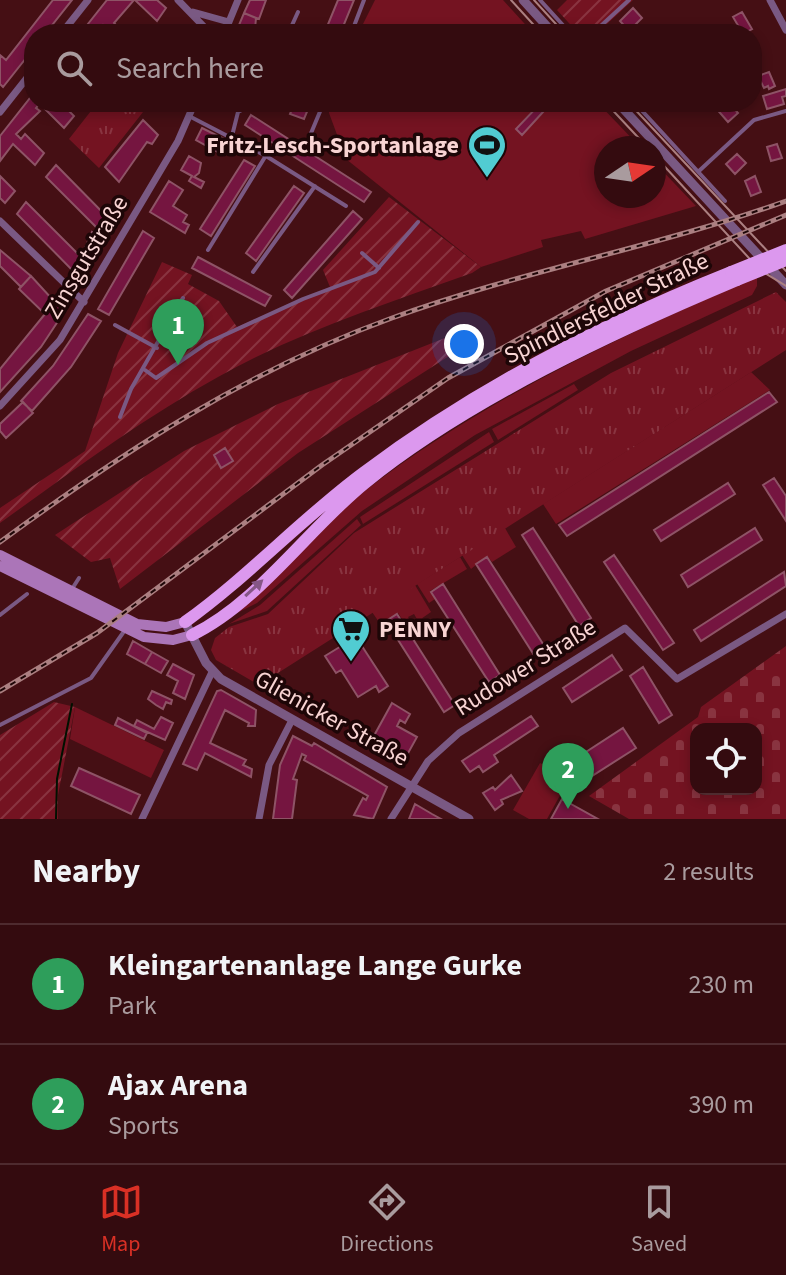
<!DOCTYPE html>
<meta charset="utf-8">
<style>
:root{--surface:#340b0f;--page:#3f191d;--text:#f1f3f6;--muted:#a99b9e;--line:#4e2b2f;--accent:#d93025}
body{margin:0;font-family:"Source Sans 3",sans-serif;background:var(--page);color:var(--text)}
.controls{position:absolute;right:24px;bottom:24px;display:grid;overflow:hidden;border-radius:16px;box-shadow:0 4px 12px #0003}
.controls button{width:72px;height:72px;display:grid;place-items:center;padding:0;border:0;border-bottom:2px solid var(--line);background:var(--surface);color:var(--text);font:40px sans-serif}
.compass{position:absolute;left:594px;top:136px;width:72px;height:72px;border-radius:50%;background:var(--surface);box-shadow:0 4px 12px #0003;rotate:77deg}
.you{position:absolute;left:464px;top:344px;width:28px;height:28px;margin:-20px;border:6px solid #fff;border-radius:50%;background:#1a73e8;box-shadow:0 0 0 12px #1a73e833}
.badge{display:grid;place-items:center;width:52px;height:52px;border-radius:50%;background:var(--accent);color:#fff;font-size:26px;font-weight:700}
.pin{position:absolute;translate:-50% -66px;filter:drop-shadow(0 2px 4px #0008)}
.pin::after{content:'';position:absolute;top:42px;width:28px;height:24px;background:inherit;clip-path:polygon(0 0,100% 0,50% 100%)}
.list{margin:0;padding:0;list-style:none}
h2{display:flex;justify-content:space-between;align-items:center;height:104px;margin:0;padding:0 32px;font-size:34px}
h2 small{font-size:26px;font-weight:400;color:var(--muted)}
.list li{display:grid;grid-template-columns:52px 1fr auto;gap:24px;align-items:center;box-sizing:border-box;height:120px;padding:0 32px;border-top:2px solid var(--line)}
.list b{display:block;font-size:30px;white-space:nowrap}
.list p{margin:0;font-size:26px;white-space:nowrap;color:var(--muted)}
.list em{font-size:26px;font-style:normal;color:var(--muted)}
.icon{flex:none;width:44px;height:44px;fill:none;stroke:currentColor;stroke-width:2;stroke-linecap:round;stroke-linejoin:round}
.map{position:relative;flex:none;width:786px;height:819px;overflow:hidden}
.search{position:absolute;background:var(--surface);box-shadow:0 4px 12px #0003;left:24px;right:24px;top:24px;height:88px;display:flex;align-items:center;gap:20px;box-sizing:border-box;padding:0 28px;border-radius:32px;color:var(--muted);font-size:30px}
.sheet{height:344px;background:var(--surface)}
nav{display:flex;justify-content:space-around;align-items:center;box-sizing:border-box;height:112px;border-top:2px solid var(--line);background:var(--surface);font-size:22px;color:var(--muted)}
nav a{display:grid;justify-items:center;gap:4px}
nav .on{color:var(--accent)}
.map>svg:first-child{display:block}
.grass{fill:#741321}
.cemetery{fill:url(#cemetery-stones);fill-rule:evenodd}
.park{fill:url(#park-tufts)}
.garden{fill:url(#garden-furrows)}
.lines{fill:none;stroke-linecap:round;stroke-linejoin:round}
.stream{stroke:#010;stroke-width:2}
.building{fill:#751540;stroke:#8e5366;stroke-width:2}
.service{stroke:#7a5983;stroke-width:4}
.minor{stroke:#7a5983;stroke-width:7}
.tertiary{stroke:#7a5983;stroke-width:9}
.secondary{stroke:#ab75b8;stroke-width:10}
.trunk{stroke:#dc98ee;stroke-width:12}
.tram{stroke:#ab7f81;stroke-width:2}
.rail-casing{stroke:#ab7f81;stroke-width:5}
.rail{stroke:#1d0607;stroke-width:2;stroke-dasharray:6;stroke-linecap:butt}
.trunk-bridge{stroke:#dc98ee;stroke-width:12}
.oneway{fill:#865686}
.labels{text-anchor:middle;stroke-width:7;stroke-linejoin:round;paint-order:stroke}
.poi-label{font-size:24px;font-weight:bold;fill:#f8d4d3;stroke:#1d0607;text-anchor:end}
.street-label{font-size:24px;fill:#f8d4d3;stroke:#1d0607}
</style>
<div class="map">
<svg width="786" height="819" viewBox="0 0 786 819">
<defs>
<pattern id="cemetery-stones" width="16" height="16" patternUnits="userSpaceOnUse" patternTransform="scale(2)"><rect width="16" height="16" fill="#741321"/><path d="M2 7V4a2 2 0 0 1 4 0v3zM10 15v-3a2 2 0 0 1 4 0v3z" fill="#893440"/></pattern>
<pattern id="park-tufts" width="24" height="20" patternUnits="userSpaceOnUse" patternTransform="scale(2)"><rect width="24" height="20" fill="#741321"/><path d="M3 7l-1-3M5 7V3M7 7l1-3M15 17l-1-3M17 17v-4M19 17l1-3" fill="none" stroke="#893440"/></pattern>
<pattern id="garden-furrows" width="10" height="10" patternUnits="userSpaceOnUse" patternTransform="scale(2)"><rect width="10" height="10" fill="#741321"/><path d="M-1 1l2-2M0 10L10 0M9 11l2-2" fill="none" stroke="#893440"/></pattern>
</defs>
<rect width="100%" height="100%" fill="#450f14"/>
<path class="grass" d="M375 0H503L534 34H358Z
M329 102H597L641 148H606V196H654V162L696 206 585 239 581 231 541 240 543 247 481 267 346 159 329 113Z
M757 277V286L752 295 631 351 475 435 362 511 257 603 227 618C272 575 316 528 366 490 485 399 620 336 757 277Z
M751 372 770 390 556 524 543 504Z
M574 384 578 390 498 440 492 429Z
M489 432 494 442 363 524 360 517Z
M357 519 361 525 267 611 229 624 260 605Z
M505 528 516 547 492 562 487 556 471 569 462 555Z
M460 557 467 569 430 591 435 599 429 603 417 584Z
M415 585 431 612 418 621 414 614 408 617 413 625 408 628 398 613 381 625 372 612Z
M75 707 164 750 151 778 70 739Z
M540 763 569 779 547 819H529L513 810Z"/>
<path class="cemetery" d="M786 646V819H629L589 796 698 717 701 707ZM696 729H756V789H696Z"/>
<path class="park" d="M98 102H133L143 112 99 168 69 139Z
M776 292 786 302V350L259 685 216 660 211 650 215 638 229 627 268 614 354 533 611 373Z"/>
<path class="garden" d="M567 0H633L596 34H579L557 10Z
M389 197 481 267 472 273C386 304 298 332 218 377 142 419 71 472 0 523V508L85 451 118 353 162 262 192 275 188 284 219 301 237 327 330 287 323 270Z
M455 334 460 349 298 453 120 589 110 558 91 562 55 535 184 451 278 404Z
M54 702 75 707 58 795V819H0V735Z"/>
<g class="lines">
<path class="stream" d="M56 819 57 779 72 704"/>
</g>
<path class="building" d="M53 0H72L45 34H34V48L3 87 0 84V55L6 60Z
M107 0H134L114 23 125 34H103L107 29 103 25 95 34H80Z
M135 0H157L166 8 157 21Z
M250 0H266L259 19 244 13Z
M338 0H354L340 34H324Z
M633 8 642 18 629 31 620 21Z
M742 12 752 29 743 34 733 17Z
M244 13 256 18 255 29 239 25Z
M769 72 775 86 769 89 768 86 764 88 758 76Z
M786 89V96L782 97 784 104 767 109 763 96Z
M34 93V102H41L36 108 40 111 16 134 21 139 25 134 44 153 35 165 13 144 0 161V136Z
M47 102H60L74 116 64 128 44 108Z
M295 102H311L304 119 290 114Z
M718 102H727L738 113 728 122 714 106Z
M537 107 543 112 522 135 516 129Z
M251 115 371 192 364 202 245 125Z
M143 120 158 135 152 144 147 142 119 182 105 167Z
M202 128 230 142 223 155 196 140Z
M777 144 782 158 771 161 767 147Z
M737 154 746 163 735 174 726 164Z
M189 156 201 163 199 173 194 177 204 182 201 188 189 181 192 176 181 170Z
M244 160 255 166 211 236 200 229Z
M56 165 113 223 81 279 17 214 26 202 81 257 92 232 95 234 98 229 46 177Z
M0 176 15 191 5 203 0 198Z
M755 176 761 192 751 196 745 181Z
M169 181 183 190 173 206 187 215 183 222 189 225 185 233 150 212Z
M294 186 304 193 256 261 246 253Z
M353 211 362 219 292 298 284 290Z
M143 231 154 238 109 315 98 309Z
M0 250 31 276 21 287 0 266Z
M198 257 271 296 265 306 192 268Z
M31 276 64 312 41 347 0 392V369L45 314 19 289Z
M88 314 101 321 71 367 32 411 21 401 53 366Z
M769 392 777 402 567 536 559 525Z
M23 402 33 413 6 438 0 431V424Z
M225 448 233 461 221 468 214 455Z
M774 478 786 496V521L763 485Z
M728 483 735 494 661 541 654 530Z
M533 528 591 618 579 626 522 535Z
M755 528 762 540 688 587 681 575Z
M614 555 674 643 663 650 604 562Z
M487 557 545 647 534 655 476 564Z
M784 572 786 586 701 641 694 630Z
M443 584 500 675 489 682 431 592Z
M397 614 455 705 444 712 386 621Z
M356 637 388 686 379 692 376 686 358 697 341 670 336 673 325 656Z
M133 641 152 652 145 664 127 654Z
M152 652 168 661 161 673 145 664Z
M612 655 622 670 572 702 563 688Z
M173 664 194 675 185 699 173 693 178 681 167 675Z
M643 667 672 715 659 723 630 676Z
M221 690 256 710 255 726H248L249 723 225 710 210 743 246 760 243 765 252 769 251 777 205 753 197 770 183 764 217 691Z
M152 691 172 700 171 704 166 702 163 709 156 705 148 699Z
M392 703 410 714 405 723 400 720 397 726 417 737 402 764 370 743Z
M531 716 538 726 494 755 498 762 483 772 479 766 470 772 462 761Z
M161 717 173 723 165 740 134 726 137 720 154 729Z
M118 718 147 733 144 739 115 725Z
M623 728 636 748 581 783 569 763Z
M293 736 312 746 314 743 387 787 373 819 354 815 363 798 366 800 368 796 304 760 306 756 302 754 293 779 297 780 292 819H273L280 765Z
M79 768 140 795 131 814 71 786Z
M511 775 522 791 501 800 503 804 495 810 483 793 493 787 495 790Z
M562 799 598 819H551Z
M415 804 432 814 441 819H409Z"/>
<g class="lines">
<path class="service" d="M540 0 571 34
M288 34 298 12
M351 34 364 0
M592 34 629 0
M634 102 725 201
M189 116 266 156 346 206
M232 136 238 112 257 102
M309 138 324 102
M699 171 754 120 786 111
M208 250 265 157
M362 253 379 268
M253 272 315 186
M115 325 157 348
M145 370 156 378 207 343 303 299 375 272 418 222
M120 417 131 389 183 298
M72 589 79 578
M0 615 27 594
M0 725 91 678 125 630"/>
<path class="minor" d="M178 0 211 34
M770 0 786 30
M193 12 229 22
M61 34 88 0
M224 34 238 0
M0 112 34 69
M0 221 84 302
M0 406 60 340 178 141 195 102
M142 819 212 672
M259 819 269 765 292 720
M391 819 428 761 459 733 625 628 677 679 786 614"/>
<path class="tertiary" d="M523 0 554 34
M617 102 786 285
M185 622 206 663 221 679 469 819"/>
<path class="secondary" d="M0 555 137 624 166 627 185 622
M0 566 144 637 173 640 192 635"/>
<path class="trunk" d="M185 622C248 577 301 519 363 473 474 390 603 323 731 272
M192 635C257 604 309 528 365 483 467 400 616 331 737 280"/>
<path class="tram" d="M511 0 542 34
M534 0 565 34
M605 102 648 148
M628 102 786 271
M654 155 760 270 786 286"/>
<g class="rail-casing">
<path id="rail" d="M0 542C123 452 248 370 392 318 521 271 657 247 786 201
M0 691 97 633 322 465 448 378 606 291 786 215"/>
</g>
<use href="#rail" class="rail"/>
<path class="trunk-bridge" d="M731 272 786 250
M737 280 786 260"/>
</g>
<defs><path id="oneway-solid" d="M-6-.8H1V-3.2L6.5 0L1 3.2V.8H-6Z" transform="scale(2)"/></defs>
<use class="oneway" href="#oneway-solid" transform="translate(254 588) rotate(-43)"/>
<defs>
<g id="stadium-pin" transform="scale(2)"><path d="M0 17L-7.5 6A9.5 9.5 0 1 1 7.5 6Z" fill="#51ccd2" stroke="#1d0607"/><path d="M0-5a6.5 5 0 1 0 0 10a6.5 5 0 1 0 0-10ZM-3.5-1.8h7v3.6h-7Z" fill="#111"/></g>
<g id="supermarket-pin" transform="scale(2)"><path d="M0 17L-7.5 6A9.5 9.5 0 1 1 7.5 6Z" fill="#51ccd2" stroke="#1d0607"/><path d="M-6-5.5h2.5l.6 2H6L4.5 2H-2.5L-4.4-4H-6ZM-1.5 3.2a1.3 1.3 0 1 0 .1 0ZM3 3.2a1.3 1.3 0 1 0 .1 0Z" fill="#111"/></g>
</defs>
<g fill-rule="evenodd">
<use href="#stadium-pin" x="487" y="145"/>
<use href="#supermarket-pin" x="351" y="629"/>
</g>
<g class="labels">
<g class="poi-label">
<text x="459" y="153">Fritz-Lesch-Sportanlage</text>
<text x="379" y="637" text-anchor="start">PENNY</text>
</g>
<g class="street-label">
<text transform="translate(86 257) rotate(-59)" y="8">Zinsgutstraße</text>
<text transform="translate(606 308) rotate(-26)" y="8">Spindlersfelder Straße</text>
<text transform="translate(525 667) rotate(-32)" y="8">Rudower Straße</text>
<text transform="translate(332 718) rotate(29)" y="8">Glienicker Straße</text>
</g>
</g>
</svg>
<div class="controls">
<button><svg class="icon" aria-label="locate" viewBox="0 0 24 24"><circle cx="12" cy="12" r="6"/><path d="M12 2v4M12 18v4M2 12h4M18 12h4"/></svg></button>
</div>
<svg class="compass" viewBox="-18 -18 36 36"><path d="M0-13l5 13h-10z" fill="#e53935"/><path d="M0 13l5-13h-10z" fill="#a99b9e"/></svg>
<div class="you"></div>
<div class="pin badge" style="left:178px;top:365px;background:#2e9e5b">1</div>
<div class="pin badge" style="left:568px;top:809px;background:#2e9e5b">2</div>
<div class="search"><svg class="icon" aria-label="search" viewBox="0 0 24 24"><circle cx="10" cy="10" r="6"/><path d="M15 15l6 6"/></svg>Search here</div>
</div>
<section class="sheet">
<h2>Nearby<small>2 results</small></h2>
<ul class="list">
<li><span class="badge" style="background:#2e9e5b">1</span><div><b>Kleingartenanlage Lange Gurke</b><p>Park</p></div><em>230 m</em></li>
<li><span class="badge" style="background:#2e9e5b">2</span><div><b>Ajax Arena</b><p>Sports</p></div><em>390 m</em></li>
</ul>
</section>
<nav>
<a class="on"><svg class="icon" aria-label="map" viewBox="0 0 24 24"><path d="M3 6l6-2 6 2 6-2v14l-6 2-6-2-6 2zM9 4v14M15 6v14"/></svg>Map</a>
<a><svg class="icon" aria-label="directions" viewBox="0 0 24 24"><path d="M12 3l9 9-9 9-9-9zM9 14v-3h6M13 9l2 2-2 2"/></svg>Directions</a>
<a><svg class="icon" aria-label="saved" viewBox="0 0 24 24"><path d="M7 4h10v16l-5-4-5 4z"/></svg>Saved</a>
</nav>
